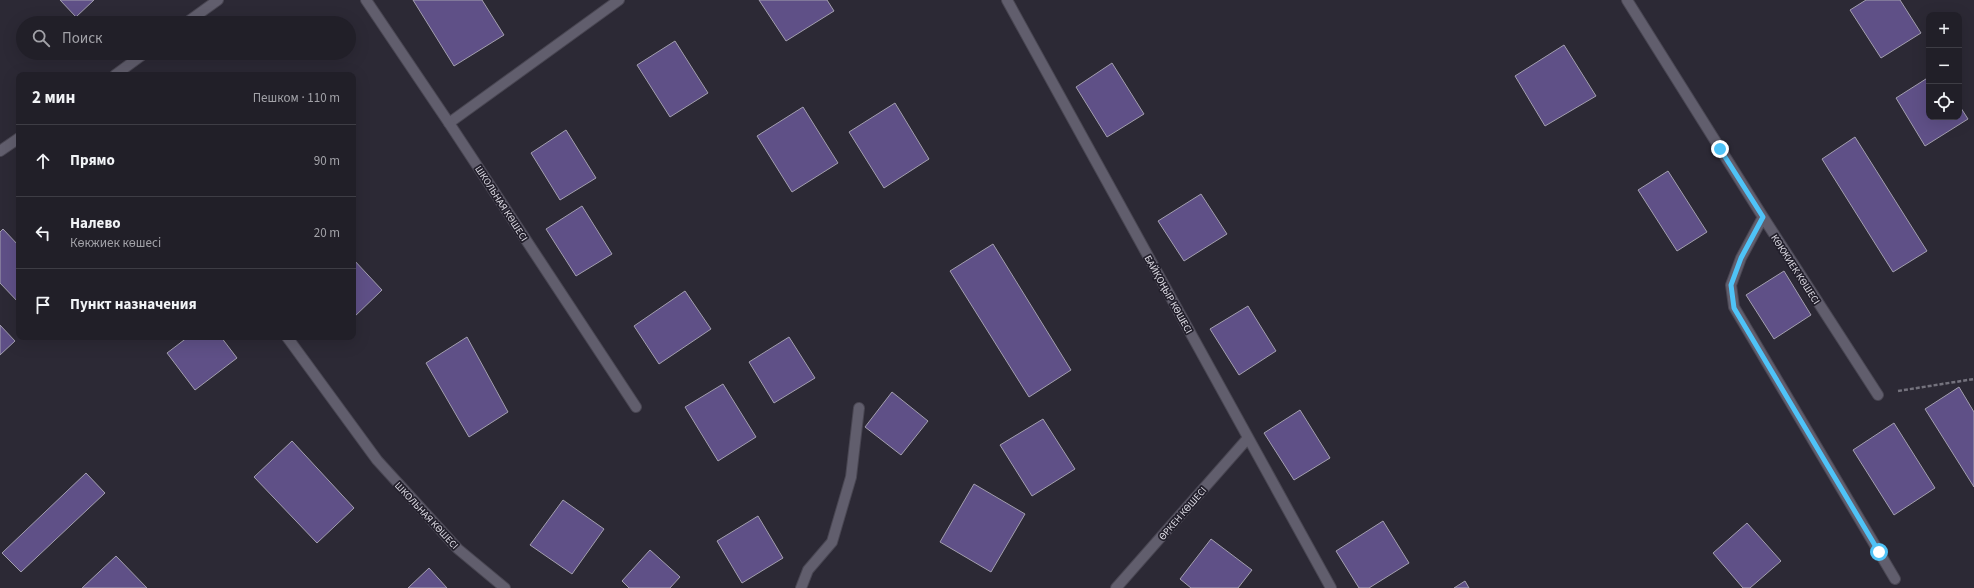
<!DOCTYPE html>
<html lang="ru">
<meta charset="utf-8">
<style>
:root{--surface:#211f28;--page:#2d2c34;--text:#f1f3f6;--muted:#a2a2a8;--line:#3e3d45}
body{margin:0;font-family:"Source Sans 3",sans-serif;background:var(--page);color:var(--text)}
.controls{position:absolute;right:12px;top:12px;display:grid;overflow:hidden;border-radius:8px;box-shadow:0 4px 16px #0002}
.controls button{width:36px;height:36px;display:grid;place-items:center;padding:0;border:0;border-bottom:1px solid var(--line);background:var(--surface);color:var(--text);font:20px sans-serif}
.stop{position:absolute;width:12px;height:12px;margin:-9px;border:3px solid #4fc3f7;border-radius:50%;background:#fff}
.stop.end{background:#4fc3f7;border-color:#fff;box-shadow:0 1px 4px #0008}
.list{margin:0;padding:0;list-style:none}
h2{display:flex;justify-content:space-between;align-items:center;height:52px;margin:0;padding:0 16px;font-size:17px}
h2 small{font-size:13px;font-weight:400;color:var(--muted)}
.list li{display:grid;grid-template-columns:26px 1fr auto;gap:12px;align-items:center;box-sizing:border-box;height:72px;padding:0 16px;border-top:1px solid var(--line)}
.list b{display:block;font-size:15px;white-space:nowrap}
.list p{margin:0;font-size:13px;white-space:nowrap;color:var(--muted)}
.list em{font-size:13px;font-style:normal;color:var(--muted)}
.icon{flex:none;width:22px;height:22px;fill:none;stroke:currentColor;stroke-width:2;stroke-linecap:round;stroke-linejoin:round}
.map{position:relative;flex:none;width:1974px;height:588px;overflow:hidden}
.search{position:absolute;background:var(--surface);box-shadow:0 4px 16px #0002;left:16px;top:16px;width:340px;height:44px;display:flex;align-items:center;gap:10px;box-sizing:border-box;padding:0 14px;border-radius:22px;color:var(--muted);font-size:15px}
.panel{position:absolute;background:var(--surface);box-shadow:0 4px 16px #0002;left:16px;top:72px;width:340px;height:268px;border-radius:8px}
.map>svg:first-child{display:block}
.building{fill:#5f5087;stroke:#a39faf}
.lines{fill:none;stroke-linecap:round;stroke-linejoin:round}
.lane-casing{stroke:#494652;stroke-width:12}
.street-casing{stroke:#494652;stroke-width:12}
.path{stroke:#74727d;stroke-width:2.5;stroke-dasharray:4 2;stroke-linecap:butt}
.lane{stroke:#615e6d;stroke-width:10}
.street{stroke:#615e6d;stroke-width:10}
.route{stroke:#4fc3f7;stroke-width:5}
.labels{text-anchor:middle;stroke-width:3.5;stroke-linejoin:round;paint-order:stroke}
.street-label{font-size:10px;fill:#e0dee7;stroke:#221f2b}
</style>
<div class="map">
<svg width="1974" height="588" viewBox="0 0 1974 588">
<rect width="100%" height="100%" fill="#2c2935"/>
<path class="building" d="M60 0H94L76 17Z
M413 0H482L504 35 454 66Z
M759 0H827L834 11 786 41Z
M1866 0H1900L1921 33 1881 58 1850 10Z
M675 41 708 93 670 117 637 65Z
M1564 45 1596 96 1545 126 1515 76Z
M1112 63 1144 114 1107 137 1076 87Z
M1929 77V117H1959V105L1968 119 1925 146 1896 98Z
M895 103 929 159 884 188 849 132Z
M803 107 838 163 792 192 757 136Z
M566 130 596 178 560 200 531 153Z
M1855 137 1927 251 1893 272 1822 159Z
M1668 171 1707 232 1677 251 1638 190Z
M1201 194 1227 234 1184 261 1158 221Z
M582 206 612 254 576 276 546 229Z
M3 229 19 246V303L0 283V232Z
M993 244 1071 370 1029 397 950 271Z
M353 259 382 290 353 318Z
M1784 271 1811 315 1774 339 1746 295Z
M685 291 711 329 659 364 634 326Z
M1248 306 1276 351 1239 375 1210 329Z
M0 325 15 341 0 355Z
M188 337H221L237 358 195 390 167 353Z
M467 337 508 412 469 437 426 363Z
M789 337 815 378 774 403 749 362Z
M723 384 756 437 718 461 685 407Z
M1959 387 1974 412V487L1925 409Z
M892 392 928 421 901 455 865 427Z
M1300 410 1330 458 1294 480 1264 433Z
M1043 419 1075 469 1032 496 1000 445Z
M1894 423 1935 488 1894 515 1853 450Z
M292 441 354 508 317 543 254 477Z
M86 473 105 493 21 572 2 553Z
M974 484 1025 514 991 572 940 542Z
M563 500 604 529 572 574 530 545Z
M758 516 783 558 742 583 717 541Z
M1383 521 1409 563 1369 588H1359L1336 551Z
M1747 523 1781 561 1750 588H1743L1713 553Z
M1211 539 1252 570 1238 588H1191L1180 579Z
M650 550 680 577 670 588H629L622 581Z
M116 556 147 588H82Z
M429 568 447 588H408Z
M1465 581 1469 588H1454Z"/>
<g class="lines">
<g class="lane-casing">
<path id="lane" d="M449 123 619 0
M801 588 808 570 832 542 851 477 859 408"/>
</g>
<g class="street-casing">
<path id="street" d="M366 0 449 123 636 407
M1007 0 1331 588
M1627 0 1763 217 1878 395
M186 23 218 0
M115 75 145 53
M0 151 19 138
M1763 217 1741 258 1731 285 1734 307 1895 579
M287 337 377 460 458 549 505 588
M1116 588 1248 438"/>
</g>
<path class="path" d="M1898 391 1974 379"/>
<use href="#lane" class="lane"/>
<use href="#street" class="street"/>
</g>
<g class="lines">
<path class="route" d="M1720 149 1763 217 1741 258 1731 285 1734 308 1879 552"/>
</g>
<g class="labels">
<g class="street-label">
<text transform="translate(502 203) rotate(57)" y="4">ШКОЛЬНАЯ КӨШЕСІ</text>
<text transform="translate(1796 269) rotate(57)" y="4">КӨКЖИЕК КӨШЕСІ</text>
<text transform="translate(1169 294) rotate(61)" y="4">БАЙҚОҢЫР КӨШЕСІ</text>
<text transform="translate(1182 513) rotate(-49)" y="4">ӨРКЕН КӨШЕСІ</text>
<text transform="translate(427 515) rotate(47)" y="4">ШКОЛЬНАЯ КӨШЕСІ</text>
</g>
</g>
</svg>
<div class="controls">
<button>+</button>
<button>−</button>
<button><svg class="icon" aria-label="locate" viewBox="0 0 24 24"><circle cx="12" cy="12" r="6"/><path d="M12 2v4M12 18v4M2 12h4M18 12h4"/></svg></button>
</div>
<div class="stop" style="left:1879px;top:552px"></div>
<div class="stop end" style="left:1720px;top:149px"></div>
<div class="search"><svg class="icon" aria-label="search" viewBox="0 0 24 24"><circle cx="10" cy="10" r="6"/><path d="M15 15l6 6"/></svg>Поиск</div>
<section class="panel">
<h2>2 мин<small>Пешком · 110 m</small></h2>
<ul class="list">
<li><svg class="icon" aria-label="ahead" viewBox="0 0 24 24"><path d="M12 20V5M6 11l6-6 6 6"/></svg><div><b>Прямо</b></div><em>90 m</em></li>
<li><svg class="icon" aria-label="left" viewBox="0 0 24 24"><path d="M17 20v-9H6M10 6l-5 5 5 5"/></svg><div><b>Налево</b><p>Көкжиек көшесі</p></div><em>20 m</em></li>
<li><svg class="icon" aria-label="arrive" viewBox="0 0 24 24"><path d="M6 21V4h12l-3 4 3 4H6"/></svg><div><b>Пункт назначения</b></div></li>
</ul>
</section>
</div>
